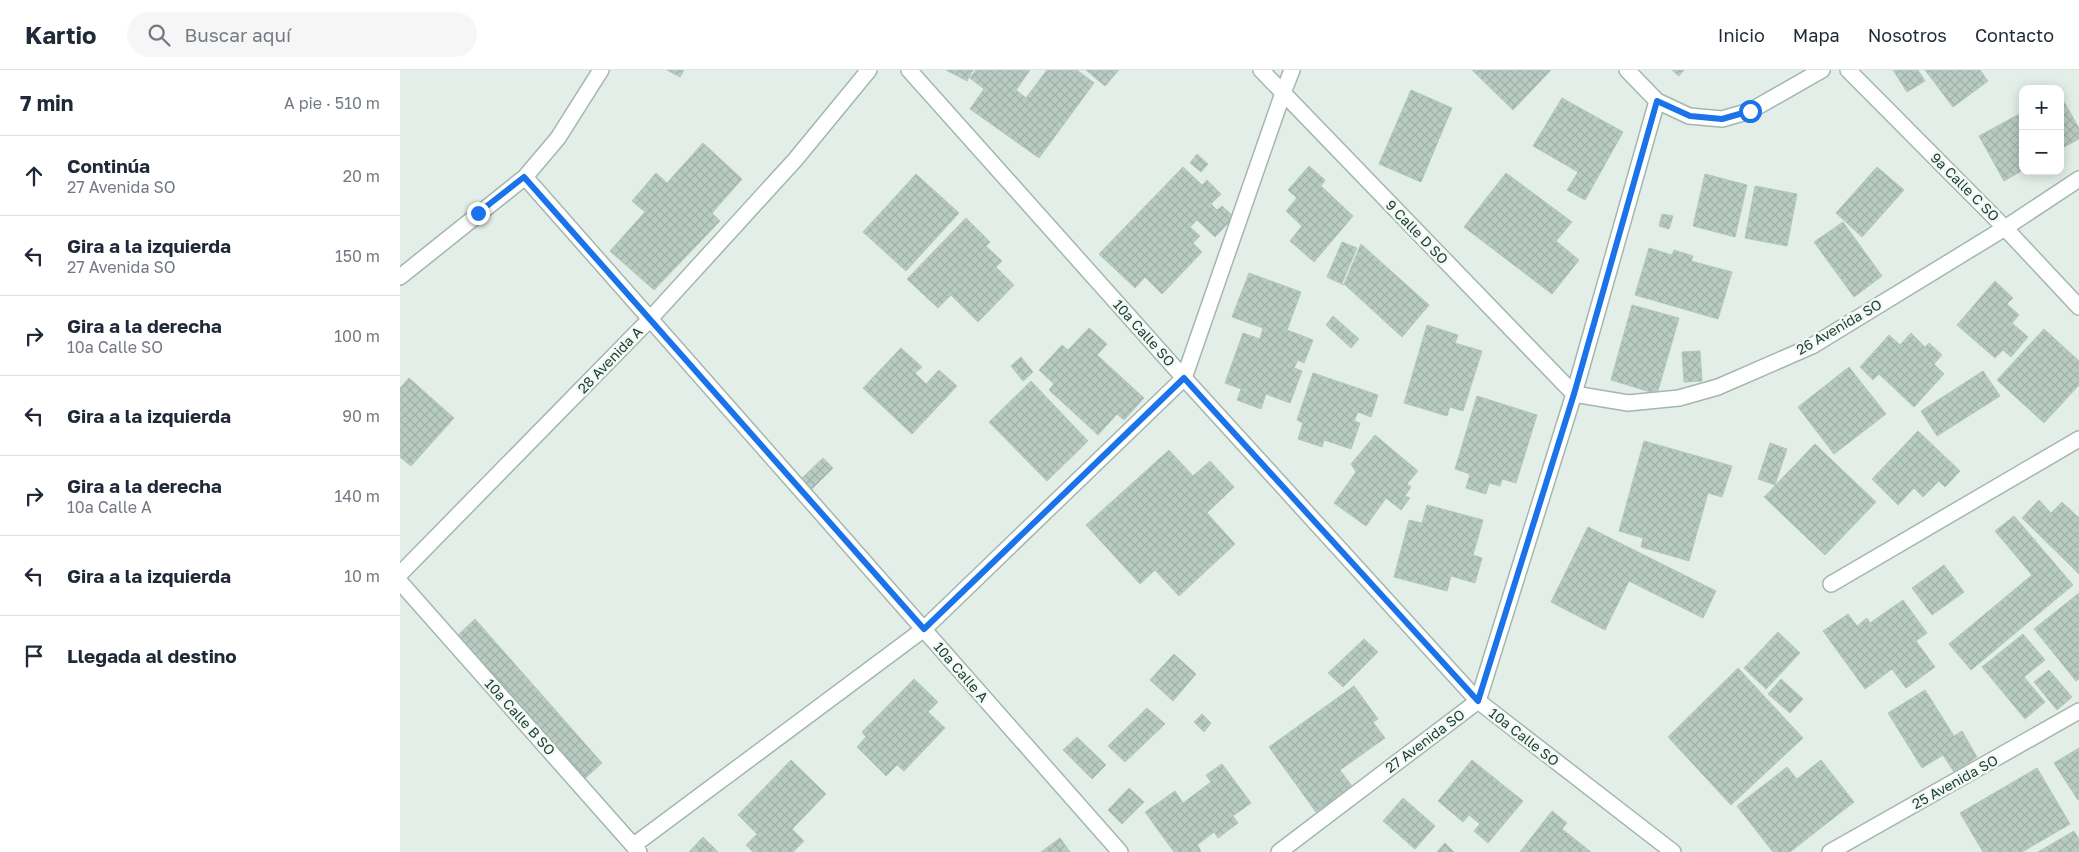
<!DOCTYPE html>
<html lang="es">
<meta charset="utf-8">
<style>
:root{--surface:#fff;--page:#f6f6f7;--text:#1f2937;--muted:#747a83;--line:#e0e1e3}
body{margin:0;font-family:"Golos Text",sans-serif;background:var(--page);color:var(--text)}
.controls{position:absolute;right:15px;top:15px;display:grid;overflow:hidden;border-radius:10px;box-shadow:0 2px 12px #0003}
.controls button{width:45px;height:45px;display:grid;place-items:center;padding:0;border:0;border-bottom:1px solid var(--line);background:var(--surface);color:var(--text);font:25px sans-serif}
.stop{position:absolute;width:15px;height:15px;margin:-11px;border:4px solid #1a73e8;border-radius:50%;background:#fff}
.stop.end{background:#1a73e8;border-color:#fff;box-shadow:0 1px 5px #0008}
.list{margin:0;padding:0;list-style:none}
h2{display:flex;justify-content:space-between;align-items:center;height:65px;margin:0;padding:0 20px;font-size:21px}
h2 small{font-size:16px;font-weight:400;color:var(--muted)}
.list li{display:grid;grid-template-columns:32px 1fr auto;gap:15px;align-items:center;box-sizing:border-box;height:80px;padding:0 20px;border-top:1px solid var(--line)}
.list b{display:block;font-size:19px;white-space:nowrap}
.list p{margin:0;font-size:16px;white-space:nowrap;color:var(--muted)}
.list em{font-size:16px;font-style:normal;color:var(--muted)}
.icon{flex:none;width:28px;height:28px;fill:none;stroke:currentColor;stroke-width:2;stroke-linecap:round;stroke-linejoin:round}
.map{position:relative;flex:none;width:1679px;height:782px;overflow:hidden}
header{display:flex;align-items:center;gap:30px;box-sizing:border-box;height:70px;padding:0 25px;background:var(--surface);border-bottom:1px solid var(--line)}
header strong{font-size:24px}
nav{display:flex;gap:28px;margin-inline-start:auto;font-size:18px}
.search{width:350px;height:45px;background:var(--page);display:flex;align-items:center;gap:12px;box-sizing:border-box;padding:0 18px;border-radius:28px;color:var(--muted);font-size:19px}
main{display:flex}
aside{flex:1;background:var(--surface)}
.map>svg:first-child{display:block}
.building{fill:url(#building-cross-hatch);stroke:#b3c8bd}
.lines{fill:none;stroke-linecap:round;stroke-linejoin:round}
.street-casing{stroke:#a4b7ae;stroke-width:18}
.street{stroke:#fff;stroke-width:15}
.route{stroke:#1a73e8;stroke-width:6}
.labels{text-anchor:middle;stroke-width:5;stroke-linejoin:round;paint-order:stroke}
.street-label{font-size:14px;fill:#1f4135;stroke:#f3faf6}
</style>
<header>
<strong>Kartio</strong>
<div class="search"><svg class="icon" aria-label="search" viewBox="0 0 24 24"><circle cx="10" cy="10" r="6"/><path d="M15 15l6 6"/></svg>Buscar aquí</div>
<nav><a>Inicio</a><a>Mapa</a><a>Nosotros</a><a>Contacto</a></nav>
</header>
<main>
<aside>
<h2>7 min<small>A pie · 510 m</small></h2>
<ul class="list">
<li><svg class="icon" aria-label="ahead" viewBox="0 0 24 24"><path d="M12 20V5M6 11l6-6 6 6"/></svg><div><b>Continúa</b><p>27 Avenida SO</p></div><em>20 m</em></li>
<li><svg class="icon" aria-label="left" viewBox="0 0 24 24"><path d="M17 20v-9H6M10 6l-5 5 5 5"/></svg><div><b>Gira a la izquierda</b><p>27 Avenida SO</p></div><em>150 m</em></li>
<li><svg class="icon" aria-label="right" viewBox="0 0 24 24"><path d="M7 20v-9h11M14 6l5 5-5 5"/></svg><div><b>Gira a la derecha</b><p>10a Calle SO</p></div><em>100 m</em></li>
<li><svg class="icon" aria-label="left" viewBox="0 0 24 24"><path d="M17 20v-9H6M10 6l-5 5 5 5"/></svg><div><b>Gira a la izquierda</b></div><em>90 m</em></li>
<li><svg class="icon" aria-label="right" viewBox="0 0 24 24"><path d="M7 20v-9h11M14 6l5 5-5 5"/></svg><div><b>Gira a la derecha</b><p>10a Calle A</p></div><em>140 m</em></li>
<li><svg class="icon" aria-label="left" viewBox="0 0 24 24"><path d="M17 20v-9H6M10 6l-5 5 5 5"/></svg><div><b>Gira a la izquierda</b></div><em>10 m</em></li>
<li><svg class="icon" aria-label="arrive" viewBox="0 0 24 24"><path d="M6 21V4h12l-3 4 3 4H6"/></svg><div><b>Llegada al destino</b></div></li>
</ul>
</aside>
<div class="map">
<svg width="1679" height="782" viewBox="0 0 1679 782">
<defs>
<pattern id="building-cross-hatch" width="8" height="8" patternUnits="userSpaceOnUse" patternTransform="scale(1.25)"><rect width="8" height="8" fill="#b9ccc3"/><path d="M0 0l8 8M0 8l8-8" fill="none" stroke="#9fb0a8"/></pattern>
</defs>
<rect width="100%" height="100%" fill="#e2eee7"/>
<path class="building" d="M267 0H284L280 7Z
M546 0H573L567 11Z
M576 0H630L616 20 626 28 647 0H677L694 13 639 88 570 39 584 19 570 8Z
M686 0H719L705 16Z
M1072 0H1151L1113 40Z
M1272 0H1284L1279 6Z
M1493 0H1518L1525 11 1507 22Z
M1525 0H1580L1588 11 1553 37Z
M1011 20 1052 38 1021 112 979 94Z
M1660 25 1679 58V69L1660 79Z
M1162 28 1223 62 1185 130 1167 120 1178 102 1133 76Z
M1623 42V100L1604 111 1579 66Z
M303 73 342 109 312 143 320 151 254 220 210 181 245 142 232 131 256 103 267 113Z
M797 84 808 94 801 102 790 93Z
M909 96 925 110 921 116 953 146 914 192 890 171 902 156 886 141 897 128 888 120Z
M783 97 802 115 807 110 821 124 811 134 817 140 822 136 834 147 815 167 797 150 790 157 800 166 793 173 802 182 762 224 745 207 735 218 699 184Z
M1477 97 1504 120 1462 167 1436 143Z
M1106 103 1172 152 1156 171 1179 190 1152 224 1064 157Z
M516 104 559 143 506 201 463 162Z
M1305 104 1347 115 1335 167 1293 156Z
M1355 116 1397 124 1387 176 1345 168Z
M1262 144 1273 146 1269 159 1259 156Z
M566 148 590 172 586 176 602 191 596 197 614 215 578 252 551 225 538 238 507 209Z
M1443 152 1482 206 1454 227 1414 172Z
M942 172 957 178 942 213 944 215 927 207Z
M961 174 1029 235 1002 267 944 214Z
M1249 178 1272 185 1274 180 1293 186 1291 191 1332 202 1318 249 1235 225Z
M849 203 901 222 887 260 913 270 904 293 898 290 894 298 902 301 890 333 866 324 861 339 837 330 841 319 825 313 843 263 860 269 863 258 832 247Z
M1595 211 1613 228 1607 234 1619 245 1612 253 1628 267 1611 287 1603 280 1595 288 1557 255Z
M1232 235 1279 248 1257 324 1211 310Z
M933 246 959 269 951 278 926 255Z
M1027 255 1058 265 1055 273 1082 281 1063 341 1050 337 1047 346 1004 333Z
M689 258 707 274 697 285 744 328 724 350 717 344 698 365 649 320 654 314 639 300 662 275 668 280Z
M1644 259 1679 291V315L1644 353 1597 310Z
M1511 263 1525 277 1529 273 1542 285 1534 294 1544 304 1514 337 1479 304 1473 310 1460 297 1489 265 1500 275Z
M501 278 522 297 515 303 526 314 539 300 557 316 512 364 463 318Z
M1300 281 1302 311 1284 312 1282 282Z
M621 287 633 302 623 311 611 296Z
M1449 297 1486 344 1434 384 1398 337Z
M1583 301 1600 326 1537 366 1521 341Z
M913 303 978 325 971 347 958 342 954 351 960 353 951 379 924 370 922 377 898 369 903 353 897 350Z
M9 308 54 348 11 396 0 387V318Z
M631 311 688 371 647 411 589 352Z
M1077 326 1137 345 1116 413 1102 409 1100 416 1089 413 1086 424 1066 418 1070 404 1055 399Z
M1518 361 1560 401 1545 417 1539 411 1523 427 1514 418 1498 435 1472 409Z
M975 365 1018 401 1007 414 1011 417 1005 426 1010 428 1001 440 986 428 966 456 934 433 956 402 951 394Z
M1244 371 1332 396 1322 427 1308 423 1289 491 1241 477 1243 468 1219 461Z
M1370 373 1387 379 1375 415 1358 409Z
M1415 374 1476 432 1425 485 1364 427Z
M769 380 793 406 810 391 834 417 807 443 835 474 779 526 755 500 740 514 686 455Z
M423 388 433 398 409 422 399 411Z
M1639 430 1651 443 1662 432 1679 448V504L1622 448Z
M1027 435 1083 450 1073 485 1082 488 1075 513 1051 506 1047 521 994 507 1009 450 1022 453Z
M1614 446 1673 515 1571 600 1549 574 1632 505 1595 461Z
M1188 457 1316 521 1303 548 1229 511 1205 560 1151 532Z
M1544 495 1564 522 1532 545 1512 518Z
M1679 523V609L1676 611 1634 559Z
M1503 530 1527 563 1516 571 1535 597 1506 618 1492 599 1465 619 1423 561 1448 544 1457 556 1467 548 1470 553Z
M75 549 202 693 182 711 56 567Z
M1378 562 1400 583 1366 619 1344 598Z
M1623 564 1645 590 1624 607 1645 632 1625 649 1582 597Z
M964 569 978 582 943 617 928 603Z
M774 584 796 604 773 631 750 610Z
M1338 598 1403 668 1331 735 1268 667Z
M1649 600 1672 627 1657 640 1634 612Z
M514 609 538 632 528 642 545 658 504 701 497 695 486 706 457 677 466 667 462 662Z
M1381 609 1403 629 1390 643 1368 624Z
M954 616 978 649 973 652 985 668 940 700 952 716 916 742 869 677Z
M1525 620 1554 666 1562 661 1577 687 1554 702 1543 685 1522 698 1488 643Z
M747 638 765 654 725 692 708 676Z
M802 644 811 653 804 662 794 652Z
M677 667 706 695 692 709 663 680Z
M1679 678V730H1678L1654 693Z
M391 690 426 724 392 759 404 771 393 782H353L346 775 357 764 338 745Z
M1072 690 1123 731 1088 773 1074 761 1080 754 1069 745 1063 752 1038 731Z
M1421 690 1454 732 1390 782H1373L1337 736 1387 697 1397 709Z
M822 694 851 733 833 746 838 753 818 768 814 762 797 775 801 781 799 782H774L745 742 775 721 783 733 811 712 806 705Z
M1637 698 1670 754 1622 782H1583L1560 743Z
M729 718 744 732 722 754 708 740Z
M1003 728 1035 756 1015 779 983 751Z
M1152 741 1167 753 1162 759 1191 782H1120Z
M1674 761 1679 769V782H1638Z
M303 767 318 782H289Z
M660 768 670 782H641Z
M1045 773 1054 782H1037Z"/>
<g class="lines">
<g class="street-casing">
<path id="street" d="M509 0 784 308 1078 631 1273 782
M861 0 1174 324
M1227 0 1257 31 1289 46 1322 49 1350 41 1422 0
M1448 0 1605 158 1679 237
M125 107 720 782
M0 207 125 107 158 68 201 0
M1174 324 1228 333 1279 328 1318 317 1412 276 1605 158 1679 109
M0 504 250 249 395 90 469 0
M0 512 239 782
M1431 514 1679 369
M234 775 524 559 784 308 883 23 892 0
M879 782 1078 631 1174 324 1257 31
M1430 782 1679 641"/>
</g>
<use href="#street" class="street"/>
</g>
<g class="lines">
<path class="route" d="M78 143 124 107 524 559 784 308 1078 631 1174 324 1257 31 1290 46 1322 49 1350 41"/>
</g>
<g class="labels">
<g class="street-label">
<text transform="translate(1565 117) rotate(45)" y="5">9a Calle C SO</text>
<text transform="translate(1017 162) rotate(46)" y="5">9 Calle D SO</text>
<text transform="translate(1439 257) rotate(-30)" y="5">26 Avenida SO</text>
<text transform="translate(744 263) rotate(48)" y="5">10a Calle SO</text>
<text transform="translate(210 290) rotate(-46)" y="5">28 Avenida A</text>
<text transform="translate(561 602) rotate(49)" y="5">10a Calle A</text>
<text transform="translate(120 647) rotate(48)" y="5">10a Calle B SO</text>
<text transform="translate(1124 667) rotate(38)" y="5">10a Calle SO</text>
<text transform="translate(1025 671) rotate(-37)" y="5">27 Avenida SO</text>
<text transform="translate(1555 712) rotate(-29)" y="5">25 Avenida SO</text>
</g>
</g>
</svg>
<div class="controls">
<button>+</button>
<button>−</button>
</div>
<div class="stop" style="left:1350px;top:41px"></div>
<div class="stop end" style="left:78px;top:143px"></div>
</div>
</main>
